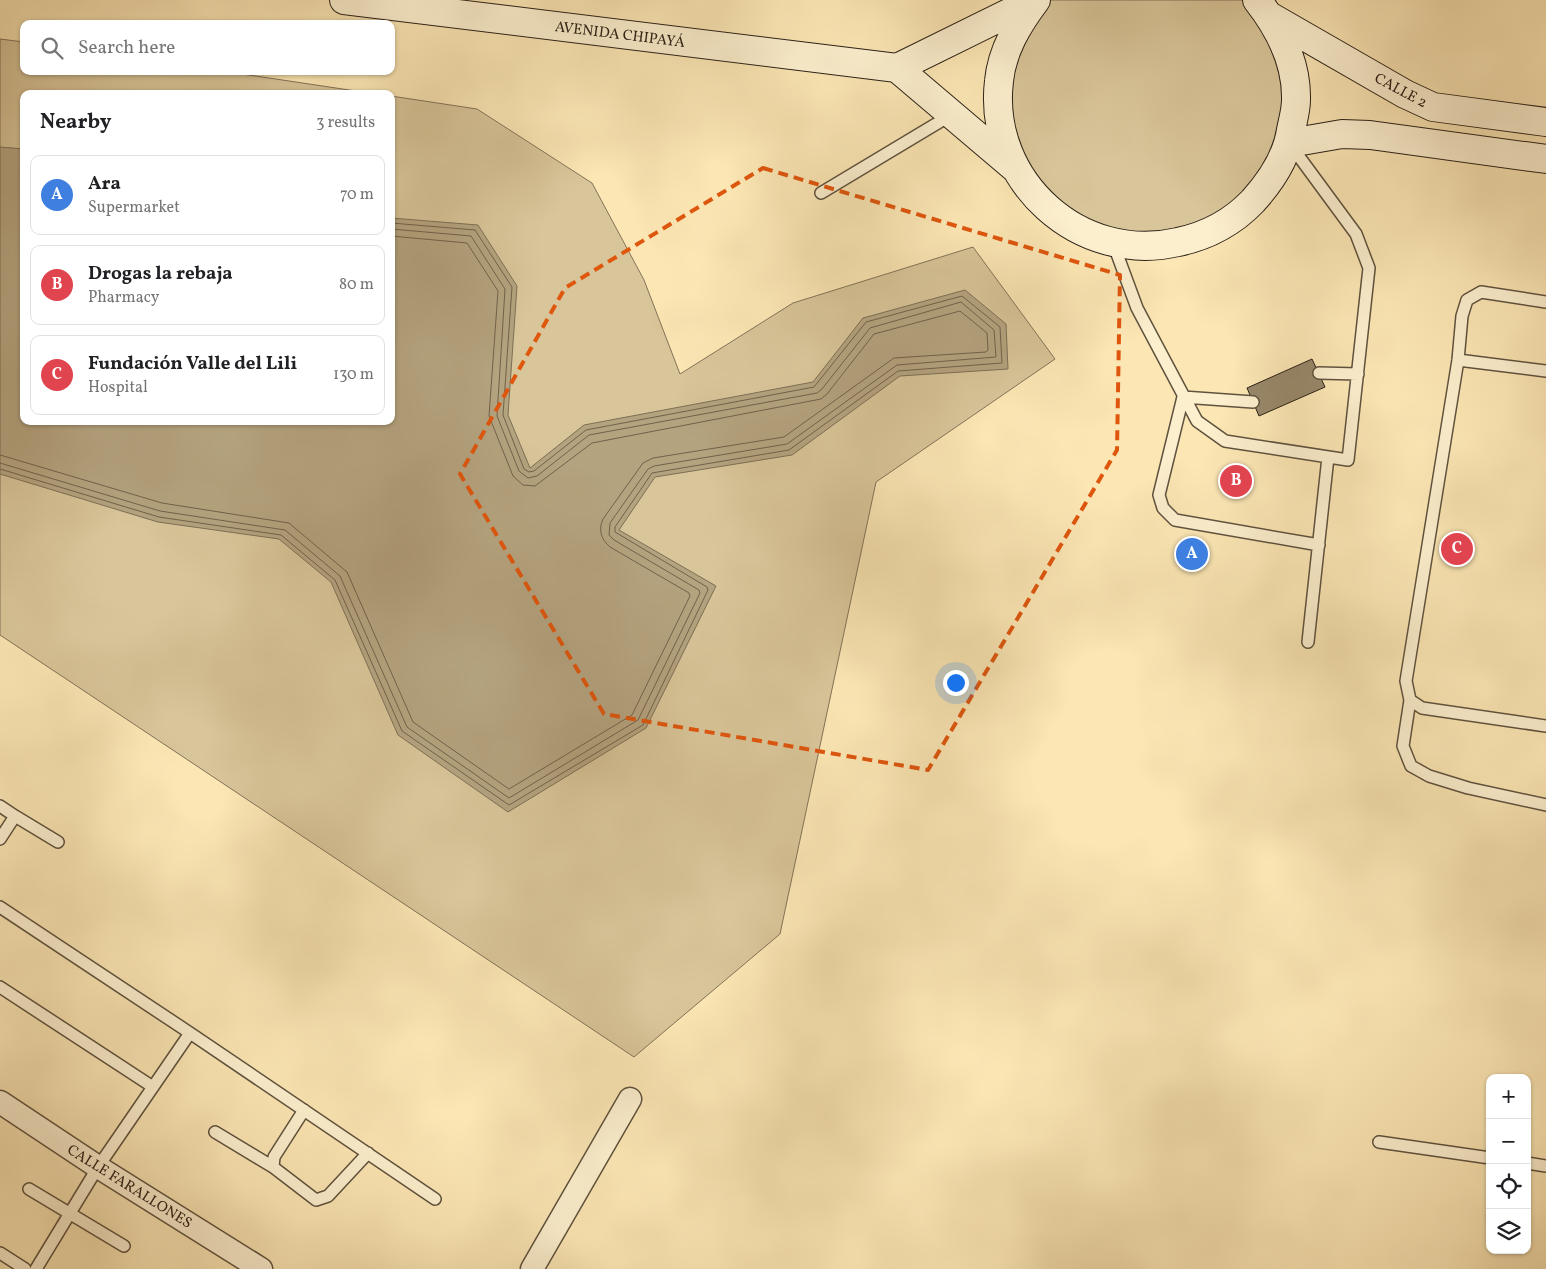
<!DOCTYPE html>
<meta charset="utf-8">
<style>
:root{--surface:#fff;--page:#f2f2f2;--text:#202124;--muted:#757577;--line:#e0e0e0;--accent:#8f2418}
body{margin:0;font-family:Vollkorn,serif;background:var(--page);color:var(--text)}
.controls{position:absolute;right:15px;bottom:15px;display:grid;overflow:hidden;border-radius:10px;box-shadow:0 1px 4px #0004}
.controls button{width:45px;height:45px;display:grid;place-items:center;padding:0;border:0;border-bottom:1px solid var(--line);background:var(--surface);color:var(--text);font:25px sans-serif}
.you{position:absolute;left:955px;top:682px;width:18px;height:18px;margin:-12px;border:4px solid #fff;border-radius:50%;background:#1a73e8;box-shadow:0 0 0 8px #1a73e833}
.badge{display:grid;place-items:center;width:32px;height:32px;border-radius:50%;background:var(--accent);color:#fff;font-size:16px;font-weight:700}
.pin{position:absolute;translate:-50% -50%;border:2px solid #fff;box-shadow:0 1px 5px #0006}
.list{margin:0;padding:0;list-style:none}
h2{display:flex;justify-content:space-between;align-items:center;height:65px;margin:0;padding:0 20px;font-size:21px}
h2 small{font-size:16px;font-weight:400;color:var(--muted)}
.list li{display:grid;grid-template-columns:32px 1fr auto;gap:15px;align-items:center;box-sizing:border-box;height:80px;margin:0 10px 10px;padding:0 10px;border:1px solid var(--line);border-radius:10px}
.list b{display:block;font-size:19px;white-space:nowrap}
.list p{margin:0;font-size:16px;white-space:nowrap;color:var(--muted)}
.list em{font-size:16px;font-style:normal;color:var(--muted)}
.icon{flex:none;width:28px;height:28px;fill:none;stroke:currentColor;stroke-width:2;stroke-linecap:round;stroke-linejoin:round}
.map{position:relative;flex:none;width:1546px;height:1269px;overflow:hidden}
.search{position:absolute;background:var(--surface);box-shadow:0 1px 4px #0004;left:20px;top:20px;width:375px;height:55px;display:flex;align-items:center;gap:12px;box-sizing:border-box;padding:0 18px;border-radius:10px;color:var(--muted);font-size:19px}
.panel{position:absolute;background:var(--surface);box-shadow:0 1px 4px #0004;left:20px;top:90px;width:375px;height:335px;border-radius:10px}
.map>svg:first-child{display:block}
.green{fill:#d8c599;stroke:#827358}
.water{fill:#b4a37f;stroke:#7d6f55}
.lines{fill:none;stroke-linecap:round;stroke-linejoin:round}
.shore{stroke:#70624b;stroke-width:1}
.building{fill:#978769;stroke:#2b2117}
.lane-casing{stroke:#5f523e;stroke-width:14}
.street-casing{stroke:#5f523e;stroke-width:25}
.secondary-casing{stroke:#2b2117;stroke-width:30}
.lane{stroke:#fcefce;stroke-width:11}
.street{stroke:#fcefce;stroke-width:22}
.secondary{stroke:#fcefce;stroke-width:28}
.marked{fill:none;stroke:#df560d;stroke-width:4;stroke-dasharray:10 6;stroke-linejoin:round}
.labels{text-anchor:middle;stroke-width:4.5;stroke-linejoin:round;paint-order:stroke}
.street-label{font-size:15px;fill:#2b2117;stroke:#fcefce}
</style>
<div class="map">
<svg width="1546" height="1269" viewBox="0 0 1546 1269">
<rect width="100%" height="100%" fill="#fbe6b4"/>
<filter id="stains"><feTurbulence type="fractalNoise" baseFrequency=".004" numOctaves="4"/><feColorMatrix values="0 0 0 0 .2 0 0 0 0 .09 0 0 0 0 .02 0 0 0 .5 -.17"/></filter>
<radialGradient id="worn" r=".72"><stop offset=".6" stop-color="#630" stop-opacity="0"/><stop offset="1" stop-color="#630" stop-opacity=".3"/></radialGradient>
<path class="green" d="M1036 0H1257L1296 99 1270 183 1158 247 1046 208 998 111Z
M0 39 24 42V71H222L376 94H24V421H391V96L477 109 592 183 644 280 680 374 793 303 973 247 1055 359 876 482 780 934 634 1057 0 635Z"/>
<path class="water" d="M0 147 24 149V421H391V218L478 225 517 286 508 415 530 468 584 425 813 382 863 318 965 290 1006 324 1008 369 900 376 792 455 655 477 619 530 716 586 646 728 508 812 398 735 331 582 279 539 158 522 0 474Z"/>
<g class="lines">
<path class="shore" d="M0 455 162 503 289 523 347 572 413 722 509 789 632 715 690 596 689 593 610 547C601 539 598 530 603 519L643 463 653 458 784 437 894 358 986 352 988 350 987 333 960 311 874 334 827 394 821 399 592 443 535 486 523 485 513 476 489 416 498 291 467 243 391 236
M0 463 160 511 285 530 340 576 407 727 509 798 638 720 700 593 699 590 614 540 609 535 610 523 648 469 654 466 787 444 897 365 996 357 994 330 961 302 870 328 822 389 817 393 589 435 537 476 528 478 519 471 497 416 505 289 471 236 391 229
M0 469 159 517 281 535 335 580 402 731 509 805 643 725 708 590 707 587 615 532V527L652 473 789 450 898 371 1002 363 1000 327 962 296 866 322 814 387 586 430 534 471 529 472 524 469 503 415 512 287 475 230 391 223"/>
</g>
<path class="building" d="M1312 359 1325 387 1259 416 1247 388Z"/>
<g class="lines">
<g class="lane-casing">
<path id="lane" d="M821 193 951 115
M1113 243 1137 308 1197 421 1225 441 1348 460 1369 268 1356 234 1289 143
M1546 302 1481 292 1467 300 1462 316 1458 360 1406 681 1410 700 1422 708 1546 726
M1458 360 1546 371
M1319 373 1358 374
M1253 402 1183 397 1159 495 1163 508 1175 520 1319 545
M1308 642 1328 457
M1410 700 1403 746 1411 766 1429 776 1468 788 1546 805
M0 806 15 816 0 839
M15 816 58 842
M0 907 190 1033
M0 987 153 1087
M304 1110 274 1157 273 1167 316 1200 328 1196 368 1153
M215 1132 273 1167
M1379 1142 1490 1158
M1527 1163 1546 1166
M29 1189 124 1246
M0 1253 25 1269
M36 1269 98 1167 190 1033 435 1199"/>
</g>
<g class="street-casing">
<path id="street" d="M0 1102 98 1167 261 1269
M532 1269 630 1099"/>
</g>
<g class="secondary-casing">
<path id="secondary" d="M344 0 897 68 1015 168
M1036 0C1018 24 1002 50 999 81 987 181 1080 265 1178 242 1207 236 1232 223 1253 201 1271 181 1287 157 1291 130 1293 120 1296 110 1296 100 1297 63 1279 28 1257 0
M1271 17 1405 94 1433 107 1546 122
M897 68 1035 0
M1290 143 1342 134 1370 135 1546 159"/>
</g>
<use href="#lane" class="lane"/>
<use href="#street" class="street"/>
<use href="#secondary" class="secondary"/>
</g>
<path class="marked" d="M763 168 1120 275 1117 450 928 770 604 714 460 474 565 288Z"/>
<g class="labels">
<g class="street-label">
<text transform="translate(620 34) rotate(7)" y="5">AVENIDA CHIPAYÁ</text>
<text transform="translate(1401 90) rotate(28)" y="5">CALLE 2</text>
<text transform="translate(130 1186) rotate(32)" y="5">CALLE FARALLONES</text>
</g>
</g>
<rect width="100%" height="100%" filter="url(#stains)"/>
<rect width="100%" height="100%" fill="url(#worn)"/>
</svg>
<div class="controls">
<button>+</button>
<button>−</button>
<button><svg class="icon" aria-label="locate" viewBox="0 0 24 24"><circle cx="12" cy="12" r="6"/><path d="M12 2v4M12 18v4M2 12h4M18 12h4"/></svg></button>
<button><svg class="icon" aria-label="layers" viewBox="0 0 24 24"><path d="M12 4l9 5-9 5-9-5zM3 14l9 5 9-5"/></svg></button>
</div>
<div class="you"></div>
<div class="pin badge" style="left:1192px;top:554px;background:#3f7fe0">A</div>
<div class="pin badge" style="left:1236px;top:481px;background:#e0444e">B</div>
<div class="pin badge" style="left:1457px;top:549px;background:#e0444e">C</div>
<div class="search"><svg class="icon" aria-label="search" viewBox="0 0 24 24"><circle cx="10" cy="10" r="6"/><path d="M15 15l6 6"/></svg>Search here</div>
<section class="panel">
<h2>Nearby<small>3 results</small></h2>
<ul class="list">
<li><span class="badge" style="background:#3f7fe0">A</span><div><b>Ara</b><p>Supermarket</p></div><em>70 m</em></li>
<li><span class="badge" style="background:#e0444e">B</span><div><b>Drogas la rebaja</b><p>Pharmacy</p></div><em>80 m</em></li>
<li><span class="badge" style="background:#e0444e">C</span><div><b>Fundación Valle del Lili</b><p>Hospital</p></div><em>130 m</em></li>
</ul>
</section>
</div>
